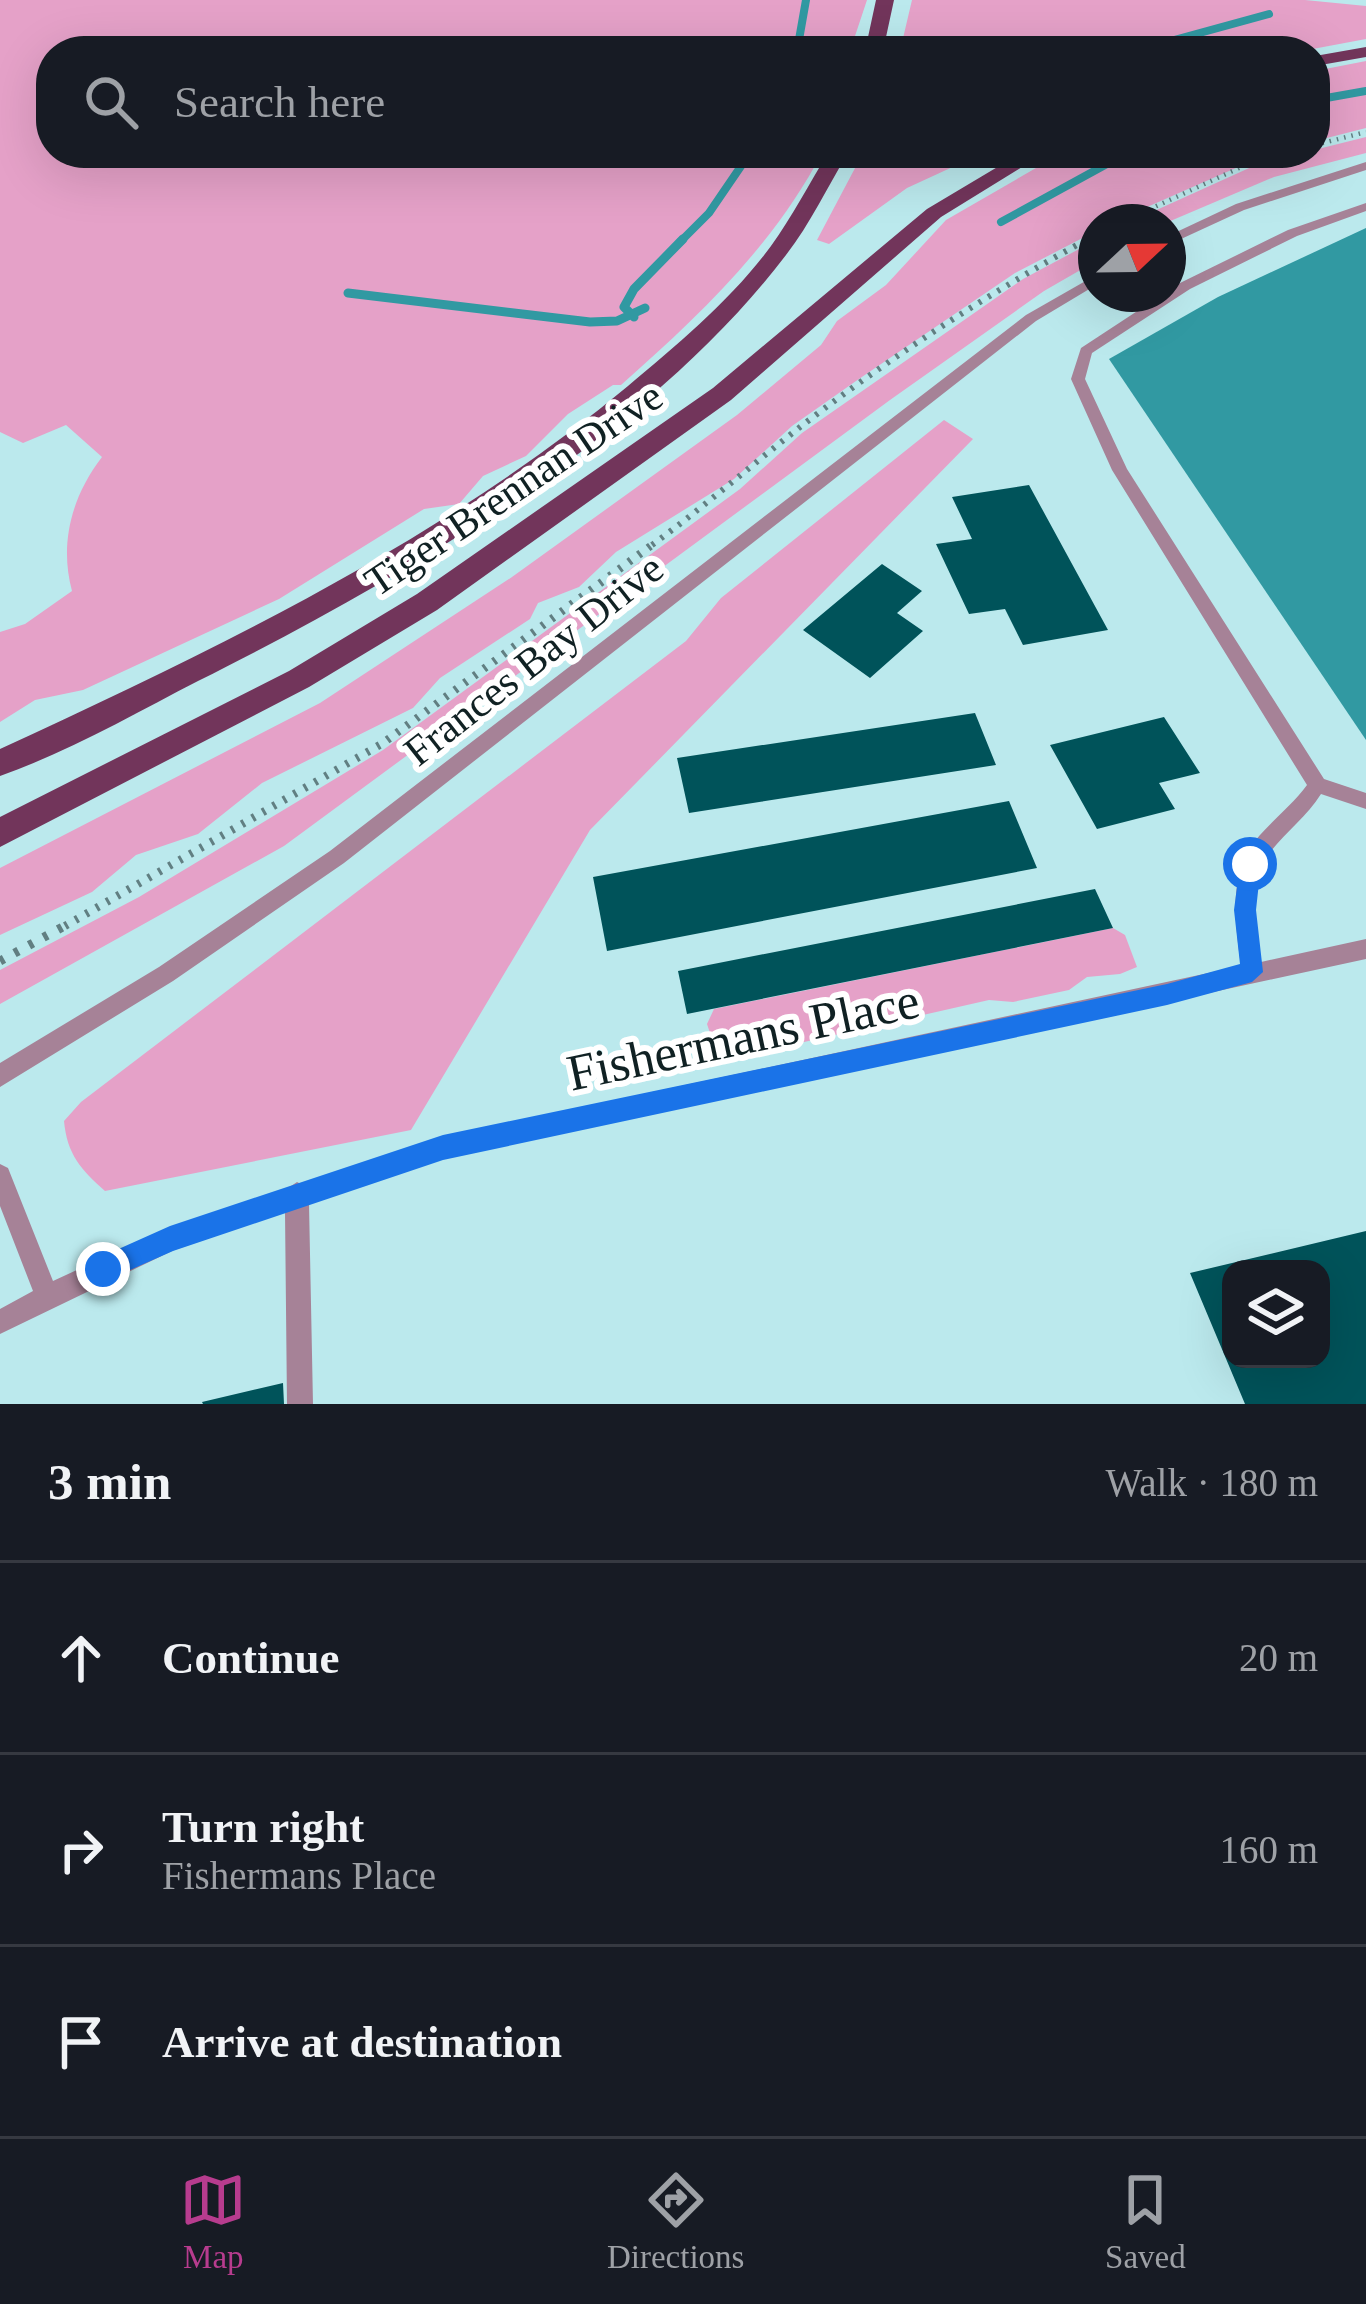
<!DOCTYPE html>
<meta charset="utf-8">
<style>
:root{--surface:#171b24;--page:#20242c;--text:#f1f3f6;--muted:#9ea1a6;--line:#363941;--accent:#b73c8e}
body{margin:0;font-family:"Times New Roman",serif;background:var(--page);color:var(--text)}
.controls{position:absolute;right:36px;bottom:36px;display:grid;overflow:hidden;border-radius:24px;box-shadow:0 12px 48px #0002}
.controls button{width:108px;height:108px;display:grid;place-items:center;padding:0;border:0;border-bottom:3px solid var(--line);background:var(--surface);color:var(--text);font:60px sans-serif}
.compass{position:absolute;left:1078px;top:204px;width:108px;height:108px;border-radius:50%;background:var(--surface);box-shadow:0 12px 48px #0002;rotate:68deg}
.stop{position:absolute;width:36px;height:36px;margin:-27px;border:9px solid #1a73e8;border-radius:50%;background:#fff}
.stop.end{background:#1a73e8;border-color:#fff;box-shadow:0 3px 12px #0008}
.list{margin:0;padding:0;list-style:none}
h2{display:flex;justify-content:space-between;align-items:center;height:156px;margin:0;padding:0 48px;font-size:51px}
h2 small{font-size:39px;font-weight:400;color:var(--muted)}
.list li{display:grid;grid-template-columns:78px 1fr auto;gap:36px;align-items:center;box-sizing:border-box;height:192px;padding:0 48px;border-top:3px solid var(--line)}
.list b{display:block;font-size:45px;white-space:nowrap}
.list p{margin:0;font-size:39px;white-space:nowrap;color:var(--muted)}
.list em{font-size:39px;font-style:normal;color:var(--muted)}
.icon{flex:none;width:66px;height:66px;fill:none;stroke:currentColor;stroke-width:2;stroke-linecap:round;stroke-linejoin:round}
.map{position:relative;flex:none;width:1366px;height:1404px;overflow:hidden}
.search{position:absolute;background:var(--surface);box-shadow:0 12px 48px #0002;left:36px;right:36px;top:36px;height:132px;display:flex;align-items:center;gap:30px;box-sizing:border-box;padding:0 42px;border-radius:48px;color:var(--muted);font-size:45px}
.sheet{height:732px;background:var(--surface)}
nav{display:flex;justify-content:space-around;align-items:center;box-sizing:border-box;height:168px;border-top:3px solid var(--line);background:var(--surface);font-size:33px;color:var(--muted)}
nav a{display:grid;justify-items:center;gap:6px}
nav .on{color:var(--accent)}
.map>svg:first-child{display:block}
.green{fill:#e5a1c8}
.water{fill:#3199a2}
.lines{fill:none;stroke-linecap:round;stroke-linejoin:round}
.stream-far1{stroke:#3199a2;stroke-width:8}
.stream{stroke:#3199a2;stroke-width:9}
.building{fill:#00535a;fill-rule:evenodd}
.path-far3{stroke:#617f82;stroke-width:4.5;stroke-dasharray:1.5 6;stroke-linecap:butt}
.path-far2{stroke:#617f82;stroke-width:6;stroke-dasharray:3 8;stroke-linecap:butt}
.path-far1{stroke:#617f82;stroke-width:8;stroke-dasharray:3 9;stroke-linecap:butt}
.path{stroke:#617f82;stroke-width:9;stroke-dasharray:4.5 12;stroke-linecap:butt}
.lane{fill:#a68297;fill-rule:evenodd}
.primary{fill:#72355b;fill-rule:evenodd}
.route{fill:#1a73e8}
.labels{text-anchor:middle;stroke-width:12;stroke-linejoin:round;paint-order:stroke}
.street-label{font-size:42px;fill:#102123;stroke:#fff}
.near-street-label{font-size:51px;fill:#102123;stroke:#fff}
</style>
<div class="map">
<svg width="1366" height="1404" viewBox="0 0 1366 1404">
<rect width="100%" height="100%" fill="#bbe9ed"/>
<path class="green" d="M0 0H867L850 51H51V153H822C773 246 699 316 621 385H613L568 414 526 456 483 476 459 504 424 509 279 599 83 690 35 700 0 722V632L25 624 72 591C59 543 72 496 102 457L66 425 23 443 0 432Z
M912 0H1305L1366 6V39L1302 51H900Z
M1366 61V128L1315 141V71Z
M1366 137V153L1274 177 1168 222H1130L1258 164Z
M863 153H983L907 188 829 244 817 240Z
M1062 153H1270L1113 222H1096V231L1015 273 856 381 792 426 734 479 616 552 579 587 538 603 530 619 440 678 413 708 262 783 198 834 136 855 92 892 0 935V868L320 703 512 577 737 415 821 345 837 321 886 285 946 220Z
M1096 240V261L1044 291 890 400 284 846 0 1004V970L139 897 383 750 740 489 802 433 1023 279Z
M944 420 973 439 590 830 411 1130 105 1191C81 1170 67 1154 64 1121L81 1102 686 641 721 598Z
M1113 928 1125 935 1137 967 1120 974 1087 977 1069 990 1013 1002 989 1000 782 1047 747 1044 726 1056 715 1048 707 1024 714 1009Z"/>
<path class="water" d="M1366 228V740L1109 359 1218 297Z"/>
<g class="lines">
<path class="stream-far1" d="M797 51 806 0
M1134 51 1269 14
M1315 100 1366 91
M1001 222 1127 153
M680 242 709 213 750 153"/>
<path class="stream" d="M348 293 590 322 617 321 645 308
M634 317 624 307 634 289 683 239"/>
</g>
<path class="building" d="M1029 485 1108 630 1023 645 1005 609 969 614 936 544 972 539 952 497Z
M882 564 922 591 897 613 923 631 870 678 803 630Z
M975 713 996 765 689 813 677 758Z
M1164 717 1200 773 1159 783 1175 809 1097 829 1050 745Z
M1009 801 1037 868 607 951 593 877Z
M1095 889 1113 928 687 1014 678 971Z
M1366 1231V1404H1245L1190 1273ZM1231 1269H1321V1359H1231Z
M283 1383 284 1404H203L202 1402Z"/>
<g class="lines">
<path class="path-far3" d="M1315 145 1366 132
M1122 222 1252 162 1284 153
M1082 242 1096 235"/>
<path class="path-far2" d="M652 545C701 509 747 469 795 431 883 362 990 292 1088 239"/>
<path class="path-far1" d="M65 926 383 743 656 542"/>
<path class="path" d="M0 961 70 923"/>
<path class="lane" d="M1366 162V170L1244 210 1168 245V236L1236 204Z
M1366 203V211L1297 236 1190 289 1092 353 1085 379 1127 469 1324 779 1366 793V809L1321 794C1307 816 1287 831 1271 851 1246 882 1256 926 1261 962L1366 939V959L443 1159 309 1204 313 1404H287L285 1212 174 1250 0 1334V1309L33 1291 0 1206V1164L8 1168 53 1281 170 1227 288 1188 297 1182 301 1184 443 1137 1241 966C1235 921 1227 872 1260 835 1275 818 1293 804 1307 785L1112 470 1071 379 1081 348 1180 283 1288 230Z
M1096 275V285L1036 321 344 863 173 981 0 1087V1063L159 967 330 851 1026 315Z"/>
<path class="primary" d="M876 0H894L883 51H865Z
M1366 47V57L1315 66V56Z
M828 153H848C828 186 810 224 786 255 648 437 400 580 198 681 134 714 68 752 0 776V749C219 648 441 541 628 386 678 344 732 299 771 246 792 217 809 184 828 153Z
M1021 153H1045L941 217 731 400 437 610 309 687 0 847V817L289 671 417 594 713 388 927 209Z"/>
</g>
<path class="route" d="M1250 854 1261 864 1256 910 1263 972 1252 982 1167 1005 443 1160 173 1251 103 1282 94 1279 90 1269 94 1260 170 1226 443 1135 1167 984 1240 964 1234 910 1240 864Z"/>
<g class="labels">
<g class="street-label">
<text transform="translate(513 488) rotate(-34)" y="15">Tiger Brennan Drive</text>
<text transform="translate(533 659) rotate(-38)" y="15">Frances Bay Drive</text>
</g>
<g class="near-street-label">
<text transform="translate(743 1036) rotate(-12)" y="18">Fishermans Place</text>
</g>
</g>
</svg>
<div class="controls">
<button><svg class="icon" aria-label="layers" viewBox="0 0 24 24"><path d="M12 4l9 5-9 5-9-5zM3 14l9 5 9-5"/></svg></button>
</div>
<svg class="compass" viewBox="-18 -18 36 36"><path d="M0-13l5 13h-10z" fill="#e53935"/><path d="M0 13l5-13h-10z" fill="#9ea1a6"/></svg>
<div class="stop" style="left:1250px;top:864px"></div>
<div class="stop end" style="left:103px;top:1269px"></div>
<div class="search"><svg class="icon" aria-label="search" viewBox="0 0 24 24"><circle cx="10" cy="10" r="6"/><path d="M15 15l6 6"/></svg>Search here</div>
</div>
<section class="sheet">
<h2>3 min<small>Walk · 180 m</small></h2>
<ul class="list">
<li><svg class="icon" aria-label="ahead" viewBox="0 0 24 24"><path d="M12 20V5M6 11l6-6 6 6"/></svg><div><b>Continue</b></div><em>20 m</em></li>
<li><svg class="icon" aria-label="right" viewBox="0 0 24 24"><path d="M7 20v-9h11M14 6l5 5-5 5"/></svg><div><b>Turn right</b><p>Fishermans Place</p></div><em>160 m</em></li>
<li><svg class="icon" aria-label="arrive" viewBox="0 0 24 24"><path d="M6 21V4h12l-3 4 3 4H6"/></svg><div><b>Arrive at destination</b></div></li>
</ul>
</section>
<nav>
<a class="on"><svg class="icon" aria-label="map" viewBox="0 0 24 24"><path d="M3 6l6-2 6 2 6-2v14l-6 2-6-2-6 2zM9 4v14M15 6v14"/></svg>Map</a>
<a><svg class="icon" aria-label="directions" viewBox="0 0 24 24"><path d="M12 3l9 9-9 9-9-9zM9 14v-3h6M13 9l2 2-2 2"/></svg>Directions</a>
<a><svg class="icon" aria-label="saved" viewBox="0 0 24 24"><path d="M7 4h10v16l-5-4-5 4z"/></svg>Saved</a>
</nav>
